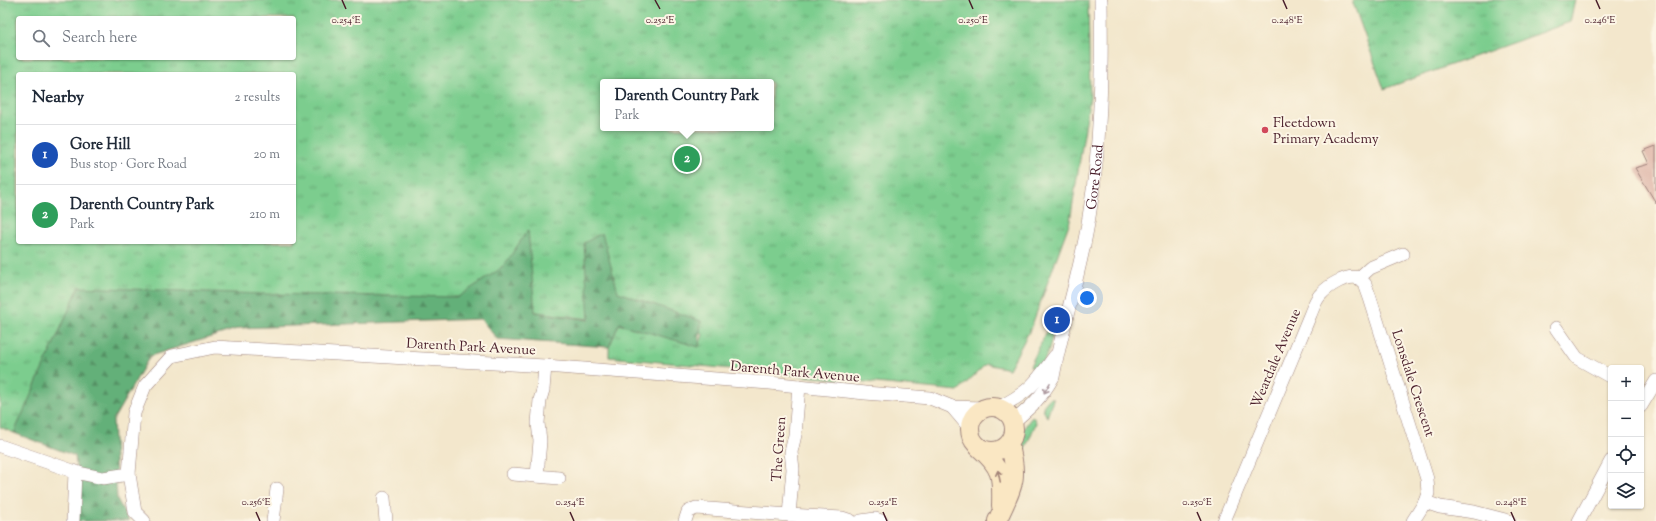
<!DOCTYPE html>
<meta charset="utf-8">
<style>
:root{--surface:#fff;--page:#f2f2f3;--text:#1f2937;--muted:#747a83;--line:#e0e1e3;--accent:#d1495b}
body{margin:0;font-family:"Sorts Mill Goudy",serif;background:var(--page);color:var(--text)}
.controls{position:absolute;right:12px;bottom:12px;display:grid;overflow:hidden;border-radius:4px;box-shadow:0 1px 3px #0004}
.controls button{width:36px;height:36px;display:grid;place-items:center;padding:0;border:0;border-bottom:1px solid var(--line);background:var(--surface);color:var(--text);font:20px sans-serif}
.you{position:absolute;left:1087px;top:298px;width:14px;height:14px;margin:-10px;border:3px solid #fff;border-radius:50%;background:#1a73e8;box-shadow:0 0 0 6px #1a73e833}
.badge{display:grid;place-items:center;width:26px;height:26px;border-radius:50%;background:var(--accent);color:#fff;font-size:13px;font-weight:700}
.pin{position:absolute;translate:-50% -50%;border:2px solid #fff;box-shadow:0 1px 4px #0006}
.popup{position:absolute;left:600px;top:79px;width:174px;height:52px;box-sizing:border-box;display:grid;place-content:center;border-radius:4px;background:var(--surface);filter:drop-shadow(0 1px 3px #0005);font-size:13px;white-space:nowrap;color:var(--muted)}
.popup b{font-size:15px;color:var(--text)}
.popup::after{content:'';position:absolute;left:50%;top:100%;margin-left:-8px;border:8px solid transparent;border-top-color:var(--surface)}
.list{margin:0;padding:0;list-style:none}
h2{display:flex;justify-content:space-between;align-items:center;height:52px;margin:0;padding:0 16px;font-size:17px}
h2 small{font-size:13px;font-weight:400;color:var(--muted)}
.list li{display:grid;grid-template-columns:26px 1fr auto;gap:12px;align-items:center;box-sizing:border-box;height:60px;padding:0 16px;border-top:1px solid var(--line)}
.list b{display:block;font-size:15px;white-space:nowrap}
.list p{margin:0;font-size:13px;white-space:nowrap;color:var(--muted)}
.list em{font-size:13px;font-style:normal;color:var(--muted)}
.icon{flex:none;width:22px;height:22px;fill:none;stroke:currentColor;stroke-width:2;stroke-linecap:round;stroke-linejoin:round}
.map{position:relative;flex:none;width:1656px;height:521px;overflow:hidden}
.search{position:absolute;background:var(--surface);box-shadow:0 1px 3px #0004;left:16px;top:16px;width:280px;height:44px;display:flex;align-items:center;gap:10px;box-sizing:border-box;padding:0 14px;border-radius:4px;color:var(--muted);font-size:15px}
.panel{position:absolute;background:var(--surface);box-shadow:0 1px 3px #0004;left:16px;top:72px;width:280px;height:172px;border-radius:4px}
.map>svg:first-child{display:block}
.grass{fill:url(#grass-tufts);stroke:#62765c;fill-rule:evenodd}
.forest{fill:url(#forest-firs);stroke:#576852}
.building{fill:#d6a396}
.lines{fill:none;stroke-linecap:round;stroke-linejoin:round}
.street-casing{stroke:#9e837c;stroke-width:14}
.secondary-casing{stroke:#9e837c;stroke-width:20}
.street{stroke:#fff;stroke-width:13}
.secondary{stroke:#fae7c3;stroke-width:18}
.oneway{stroke:#ae9aa0}
.oneway2{stroke:#a28377}
.ticks{fill:none;stroke:#4a1f2b;stroke-width:1.5}
.poi-dot{fill:#d1495b;stroke:#fcf5e5;stroke-width:1.5}
.labels{text-anchor:middle;stroke-width:4;stroke-linejoin:round;paint-order:stroke}
.poi-label{font-size:14px;fill:#4a1f2b;stroke:#fcf5e5;text-anchor:start}
.street-label{font-size:14px;fill:#4a1f2b;stroke:#fcf5e5}
.ticks-label{font-size:10px;text-anchor:middle;fill:#4a1f2b;stroke:#fcf5e5;stroke-width:4;stroke-linejoin:round;paint-order:stroke}
</style>
<div class="map">
<svg width="1656" height="521" viewBox="0 0 1656 521">
<defs>
<pattern id="grass-tufts" width="24" height="20" patternUnits="userSpaceOnUse"><rect width="24" height="20" fill="#7bcd8e"/><path d="M3 7l-1-3M5 7V3M7 7l1-3M15 17l-1-3M17 17v-4M19 17l1-3" fill="none" stroke="#67a674"/></pattern>
<pattern id="forest-firs" width="22" height="20" patternUnits="userSpaceOnUse"><rect width="22" height="20" fill="#64b079"/><path d="M5 1l3.5 6h-7zM16 11l3.5 6h-7z" fill="#548f63"/></pattern>
</defs>
<rect width="100%" height="100%" fill="#fcf5e5"/>
<filter id="ink" filterUnits="userSpaceOnUse"><feTurbulence type="fractalNoise" baseFrequency=".025" numOctaves="2"/><feDisplacementMap in="SourceGraphic" scale="8" xChannelSelector="R" yChannelSelector="G"/><feConvolveMatrix kernelMatrix="1 2 1 2 8 2 1 2 1" color-interpolation-filters="sRGB"/></filter>
<filter id="wash" filterUnits="userSpaceOnUse"><feTurbulence type="fractalNoise" baseFrequency=".012" numOctaves="4" result="noise"/><feDisplacementMap in="SourceGraphic" scale="16" xChannelSelector="R" yChannelSelector="G"/><feGaussianBlur stdDeviation="0.9" result="paint"/><feColorMatrix in="noise" values="0 0 0 0 0 0 0 0 0 0 0 0 0 0 0 0 0 1.4 0 .05"/><feComposite in="paint" operator="in"/></filter>
<g filter="url(#wash)">
<rect width="100%" height="100%" fill="#f3e7cc"/>
<path class="grass" d="M0 0H1088L1090 97 1070 221 1031 328 1009 369 986 364 958 391 609 357V347L619 324 699 346 703 334 491 306 83 292 14 433 0 427ZM18 18H294V58H18ZM18 74H294V242H18ZM603 82H771V128H603Z
M1352 0H1575L1570 22 1384 89Z
M1049 327 1054 328C1051 344 1047 357 1039 372L1030 366Z
M1050 398H1053V400L1047 417 1044 411 1043 406Z
M1032 417 1035 419 1036 423 1025 449 1021 451C1019 438 1023 427 1032 417Z"/>
<path class="forest" d="M528 230 535 312 589 320 584 243 602 233 618 292 701 321 699 347 619 324 609 347 497 339 481 319 240 328 150 356 113 420 117 499 129 521H76L79 493 75 456 14 433 79 287 261 294 458 297 503 267Z"/>
<g id="blocks">
<path class="building" d="M1656 146V203L1635 168 1649 164 1643 151Z"/>
</g>
</g>
<g filter="url(#ink)">
<use href="#blocks" fill-opacity="0" stroke="#9e837c" stroke-width="1"/>
<g class="lines">
<g class="street-casing">
<g id="street">
<path d="M1359 278 1365 284 1370 298 1427 479 1428 493 1425 502 1440 507 1474 512 1509 521"/>
<path d="M1556 328 1577 358 1611 377"/>
<path d="M1641 406 1656 381"/>
<path d="M952 407 969 427"/>
<path d="M998 408C1029 392 1035 384 1055 356"/>
<path id="s1" d="M1013 422C1032 406 1041 398 1053 377 1063 323 1081 271 1089 217 1101 146 1102 72 1101 0"/>
<path d="M0 446 79 473 103 478 129 474 134 413 145 386 172 356 215 347 545 366 770 383 865 393 930 398 952 407 982 408"/>
<path d="M129 474 135 512 144 521"/>
<path d="M513 474 559 478"/>
<path d="M537 476 540 441 538 423 540 400 543 390 545 366"/>
<path d="M384 498 386 521"/>
<path d="M789 515 842 518 851 521"/>
<path d="M73 521 75 472"/>
<path d="M273 521 277 489"/>
<path d="M685 521 688 512 696 508 789 515 793 469 791 452 795 435 799 386"/>
<path d="M861 521 875 519 881 521"/>
<path d="M1224 521 1310 315C1313 308 1315 301 1320 295 1328 286 1346 274 1359 278L1370 268 1403 254"/>
<path d="M1413 521 1425 502"/>
<path d="M1579 521 1611 461"/>
</g>
</g>
<g class="secondary-casing">
<path id="secondary" d="M970 429a22 22 0 1 1 44 0a22 22 0 1 1-44 0Z
M978 447C1002 468 1002 476 1001 506
M997 521C1012 488 1020 480 1009 443"/>
</g>
<use href="#street" class="street"/>
<use href="#secondary" class="secondary"/>
</g>
<defs><path id="oneway-shaft" d="M-6 0H5M1.5-3L5.5 0L1.5 3" fill="none" stroke-width="1.6" stroke-linecap="round" stroke-linejoin="round"/></defs>
<use class="oneway" href="#oneway-shaft" transform="translate(1047 388) rotate(120)"/>
<use class="oneway2" href="#oneway-shaft" transform="translate(999 476) rotate(-102)"/>
</g>
<path class="ticks" d="M342 0 346 9M655 0 660 9M969 0 973 9M1283 0 1287 9M1596 0 1600 9M256 512 260 521M570 512 574 521M883 512 887 521M1197 512 1201 521M1511 512 1515 521"/>
<circle class="poi-dot" cx="1265" cy="130" r="4"/>
<g class="labels">
<g class="poi-label">
<text x="1273" y="127">Fleetdown<tspan x="1273" dy="16">Primary Academy</tspan></text>
</g>
<g class="street-label">
<text dy="5" stroke="none"><textPath href="#s1" startOffset="265">Gore Road</textPath></text>
<text transform="translate(471 346) rotate(3)" y="5">Darenth Park Avenue</text>
<text transform="translate(1275 358) rotate(-67)" y="5">Weardale Avenue</text>
<text transform="translate(795 371) rotate(5)" y="5">Darenth Park Avenue</text>
<text transform="translate(1414 383) rotate(72)" y="5">Lonsdale Crescent</text>
<text transform="translate(778 449) rotate(-86)" y="5">The Green</text>
</g>
</g>
<g class="ticks-label">
<text x="346" y="23">0.254°E</text>
<text x="660" y="23">0.252°E</text>
<text x="973" y="23">0.250°E</text>
<text x="1287" y="23">0.248°E</text>
<text x="1600" y="23">0.246°E</text>
<text x="256" y="505">0.256°E</text>
<text x="570" y="505">0.254°E</text>
<text x="883" y="505">0.252°E</text>
<text x="1197" y="505">0.250°E</text>
<text x="1511" y="505">0.248°E</text>
</g>
</svg>
<div class="controls">
<button>+</button>
<button>−</button>
<button><svg class="icon" aria-label="locate" viewBox="0 0 24 24"><circle cx="12" cy="12" r="6"/><path d="M12 2v4M12 18v4M2 12h4M18 12h4"/></svg></button>
<button><svg class="icon" aria-label="layers" viewBox="0 0 24 24"><path d="M12 4l9 5-9 5-9-5zM3 14l9 5 9-5"/></svg></button>
</div>
<div class="you"></div>
<div class="pin badge" style="left:1057px;top:320px;background:#1a4fb4">1</div>
<div class="pin badge" style="left:687px;top:159px;background:#2e9e5b">2</div>
<div class="popup"><b>Darenth Country Park</b>Park</div>
<div class="search"><svg class="icon" aria-label="search" viewBox="0 0 24 24"><circle cx="10" cy="10" r="6"/><path d="M15 15l6 6"/></svg>Search here</div>
<section class="panel">
<h2>Nearby<small>2 results</small></h2>
<ul class="list">
<li><span class="badge" style="background:#1a4fb4">1</span><div><b>Gore Hill</b><p>Bus stop · Gore Road</p></div><em>20 m</em></li>
<li><span class="badge" style="background:#2e9e5b">2</span><div><b>Darenth Country Park</b><p>Park</p></div><em>210 m</em></li>
</ul>
</section>
</div>
